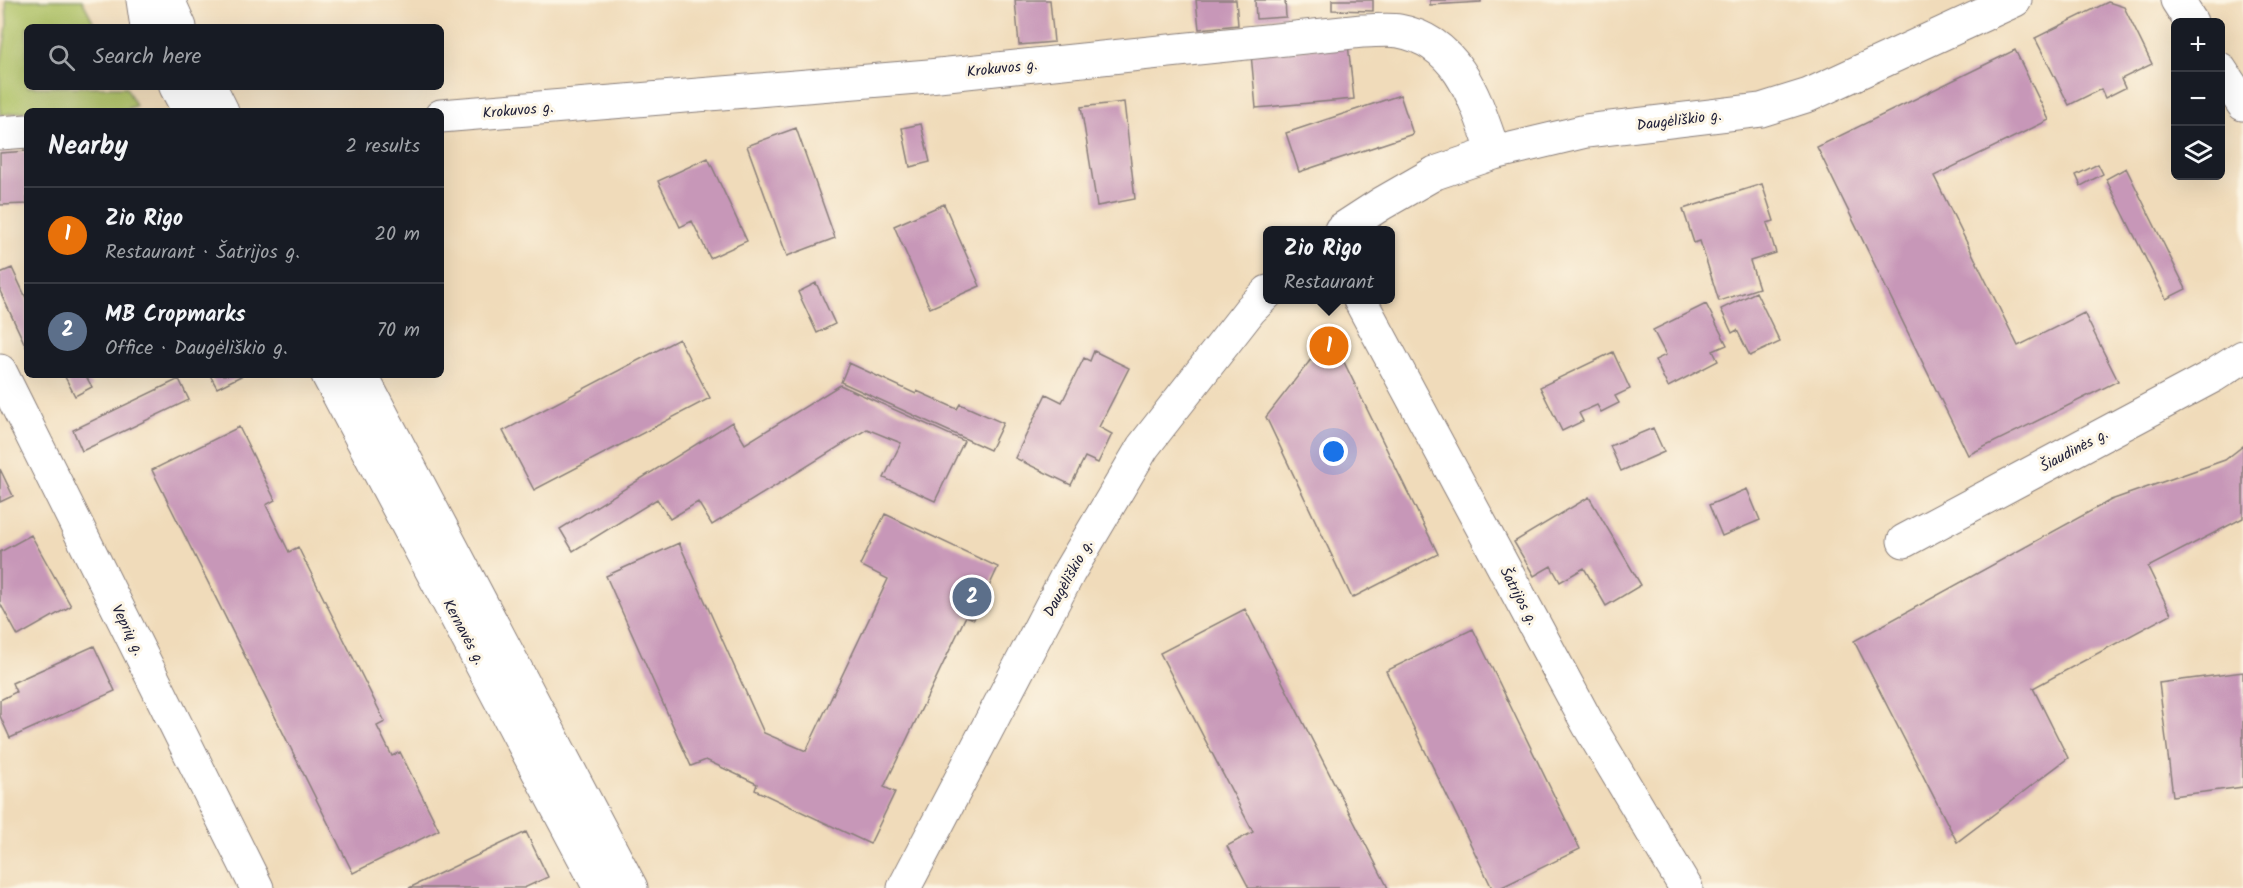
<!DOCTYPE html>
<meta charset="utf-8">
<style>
:root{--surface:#171b24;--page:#20242c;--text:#f1f3f6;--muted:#9ea1a6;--line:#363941;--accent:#7c3aed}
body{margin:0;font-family:Kalam,sans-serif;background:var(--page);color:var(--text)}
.controls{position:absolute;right:18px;top:18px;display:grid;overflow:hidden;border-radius:9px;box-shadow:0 6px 24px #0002}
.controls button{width:54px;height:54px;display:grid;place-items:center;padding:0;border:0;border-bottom:2px solid var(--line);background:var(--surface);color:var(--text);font:30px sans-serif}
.you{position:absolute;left:1334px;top:452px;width:21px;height:21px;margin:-15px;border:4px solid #fff;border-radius:50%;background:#1a73e8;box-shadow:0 0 0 9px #1a73e833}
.badge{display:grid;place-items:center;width:39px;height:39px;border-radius:50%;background:var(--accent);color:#fff;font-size:20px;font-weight:700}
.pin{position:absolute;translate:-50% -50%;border:3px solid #fff;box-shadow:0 2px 6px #0006}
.popup{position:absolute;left:1263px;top:226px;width:132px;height:78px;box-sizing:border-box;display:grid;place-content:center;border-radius:9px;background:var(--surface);filter:drop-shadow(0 2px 4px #0005);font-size:20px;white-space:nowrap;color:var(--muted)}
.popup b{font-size:22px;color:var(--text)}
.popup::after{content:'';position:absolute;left:50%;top:100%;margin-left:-12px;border:12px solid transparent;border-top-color:var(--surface)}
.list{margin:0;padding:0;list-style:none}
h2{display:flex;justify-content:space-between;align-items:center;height:78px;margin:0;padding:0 24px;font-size:26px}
h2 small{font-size:20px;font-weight:400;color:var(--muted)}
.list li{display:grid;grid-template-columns:39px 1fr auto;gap:18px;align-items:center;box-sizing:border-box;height:96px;padding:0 24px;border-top:2px solid var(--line)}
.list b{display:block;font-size:22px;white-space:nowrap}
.list p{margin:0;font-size:20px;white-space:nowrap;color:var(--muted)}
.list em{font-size:20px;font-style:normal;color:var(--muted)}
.icon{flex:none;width:33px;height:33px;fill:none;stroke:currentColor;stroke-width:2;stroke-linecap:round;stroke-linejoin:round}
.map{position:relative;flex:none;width:2243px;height:888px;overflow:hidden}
.search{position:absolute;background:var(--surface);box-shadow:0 6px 24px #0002;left:24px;top:24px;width:420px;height:66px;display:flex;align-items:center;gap:15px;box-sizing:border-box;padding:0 21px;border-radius:9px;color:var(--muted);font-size:22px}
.panel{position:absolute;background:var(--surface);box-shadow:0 6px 24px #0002;left:24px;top:108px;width:420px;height:270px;border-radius:9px}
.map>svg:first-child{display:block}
.green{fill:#afc266;stroke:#687250;stroke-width:1.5}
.building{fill:#c797b8}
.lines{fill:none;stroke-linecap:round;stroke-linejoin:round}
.street-casing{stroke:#897e7a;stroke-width:35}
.street{stroke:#fff;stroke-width:33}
.labels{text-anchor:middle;stroke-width:6;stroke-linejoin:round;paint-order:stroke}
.street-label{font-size:15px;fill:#22223b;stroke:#fcf5e5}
</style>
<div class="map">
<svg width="2243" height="888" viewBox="0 0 2243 888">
<rect width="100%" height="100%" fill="#fcf5e5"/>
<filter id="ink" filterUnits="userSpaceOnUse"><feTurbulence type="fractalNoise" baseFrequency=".0167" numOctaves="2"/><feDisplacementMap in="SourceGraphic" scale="12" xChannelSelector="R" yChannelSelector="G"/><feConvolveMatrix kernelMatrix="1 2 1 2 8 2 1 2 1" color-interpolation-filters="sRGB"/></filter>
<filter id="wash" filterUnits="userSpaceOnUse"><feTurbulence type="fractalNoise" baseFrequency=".008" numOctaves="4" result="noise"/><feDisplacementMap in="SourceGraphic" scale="24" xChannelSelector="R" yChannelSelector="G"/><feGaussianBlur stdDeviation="1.35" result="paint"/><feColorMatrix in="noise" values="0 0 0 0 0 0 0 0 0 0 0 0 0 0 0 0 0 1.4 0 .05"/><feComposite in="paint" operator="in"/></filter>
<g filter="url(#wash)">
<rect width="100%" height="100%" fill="#f0dbba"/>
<path class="green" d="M6 0H82L96 27H27V87H126L136 106 122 110 27 111 0 115V70L7 26Z"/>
<g id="blocks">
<path class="building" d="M1015 0H1050L1054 42 1019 45Z
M1196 0H1236L1238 25 1199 29Z
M1255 0H1285L1286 17 1256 19Z
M1332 0H1373V11L1332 10Z
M1430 0H1481V2L1430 5Z
M2108 2 2124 7 2152 64 2121 79 2125 88 2105 98 2101 89 2069 105 2035 38Z
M1348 44 1354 99 1256 108 1251 54Z
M2015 50 2049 120 1934 176 2018 346 2084 313 2118 381 1968 455 1817 147Z
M1400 95 1413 134 1299 172 1286 133Z
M1124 102 1135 199 1097 206 1081 107Z
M921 124 930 162 910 167 902 128Z
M796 128 835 238 787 256 747 146Z
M27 151V204L0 205V153Z
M708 158 747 241 710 258 692 221 680 227 658 181Z
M2098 164 2103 174 2081 186 2076 175Z
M2126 168 2186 289 2166 299 2106 179Z
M1762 184 1774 221 1767 223 1776 253 1750 261 1759 288 1719 301 1700 241 1694 243 1683 209Z
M944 204 980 286 930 308 894 226Z
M12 268 27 300V349L0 291V273Z
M816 283 835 324 817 333 798 292Z
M1756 292 1780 342 1750 356 1737 330 1732 333 1721 309Z
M1706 304 1727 345 1713 351 1718 361 1668 387 1655 360 1666 355 1653 330Z
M679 339 710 398 534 490 503 431Z
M1326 340 1338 350 1438 554 1352 598 1266 417Z
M1094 351 1129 368 1099 427 1112 434 1098 463 1085 457 1071 485 1015 458 1046 394 1062 402 1084 358 1090 361Z
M1613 352 1630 389 1615 396 1619 403 1601 412 1597 405 1579 413 1583 421 1562 431 1540 387Z
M849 363 916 394 917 391 957 409 960 404 1003 423 990 450 841 382Z
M64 375H94L87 378 92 387 75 396Z
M210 375H243L217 388Z
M179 379 189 400 82 451 73 430Z
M840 385 964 441 935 501 884 478 901 443 867 429 712 525 698 502 670 519 657 499 573 551 560 529 732 422 745 444Z
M239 427 275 500 266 505 289 552 298 547 385 722 377 726 392 756 400 752 439 830 353 873 152 470Z
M1653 428 1664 452 1621 471 1610 446Z
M2243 446V518L2148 567 2171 614 2033 688 2068 758 1957 842 1854 641 2111 500 2225 460Z
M0 469 13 496 0 502Z
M1747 489 1760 520 1722 536 1709 505Z
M1589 497 1641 585 1606 606 1584 568 1560 582 1551 566 1534 576 1514 542Z
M885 514 998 567 974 619 966 616 884 787 895 792 870 844 755 790 757 784 706 760 691 766 606 576 679 543 764 733 806 751 888 579 860 565Z
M31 535 71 606 18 636 0 603V552Z
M1245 609 1388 888H1249L1227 846 1253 832 1160 653Z
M1473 629 1580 849 1500 888H1492L1386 671Z
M94 646 115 691 10 738 0 716V700L16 692 12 683Z
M2243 672V787L2173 796 2159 683Z
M526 832 548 877 524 888H409Z"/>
</g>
</g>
<g filter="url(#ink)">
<use href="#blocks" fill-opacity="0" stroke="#897e7a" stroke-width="1.5"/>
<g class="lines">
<g class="street-casing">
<path id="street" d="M143 0 147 27
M168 0 180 27
M2177 0 2191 22
M2220 69 2243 104
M176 87 189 111
M210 87 222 111
M441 116 929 76 1362 31C1374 31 1388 29 1399 31 1460 42 1476 102 1494 153
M0 133 27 131
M1341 230 1381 204 1435 173 1494 153 1586 131 1761 110 1809 95 2015 0
M1360 300 1588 724 1686 888
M0 371 257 888
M328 375 600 888
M361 375 631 888
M1904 541 2213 376 2243 357
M904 888 1069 572 1143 447 1250 310 1268 292"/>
</g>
<use href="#street" class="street"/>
</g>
</g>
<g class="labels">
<g class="street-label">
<text transform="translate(1002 68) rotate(-6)" y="5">Krokuvos g.</text>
<text transform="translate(518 110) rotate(-5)" y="5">Krokuvos g.</text>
<text transform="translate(1679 120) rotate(-7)" y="5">Daugėliškio g.</text>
<text transform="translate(2074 450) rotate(-28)" y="5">Šiaudinės g.</text>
<text transform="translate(1068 578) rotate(-61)" y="5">Daugėliškio g.</text>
<text transform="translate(1519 596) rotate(62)" y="5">Šatrijos g.</text>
<text transform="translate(128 630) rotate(64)" y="5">Veprių g.</text>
<text transform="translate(464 632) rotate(62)" y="5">Kernavės g.</text>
</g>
</g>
</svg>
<div class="controls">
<button>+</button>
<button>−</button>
<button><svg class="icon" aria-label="layers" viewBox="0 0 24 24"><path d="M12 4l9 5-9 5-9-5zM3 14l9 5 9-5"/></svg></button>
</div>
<div class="you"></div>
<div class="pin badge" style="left:1329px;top:346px;background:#e8710a">1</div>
<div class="popup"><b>Zio Rigo</b>Restaurant</div>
<div class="pin badge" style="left:972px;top:597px;background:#5c6f8a">2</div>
<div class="search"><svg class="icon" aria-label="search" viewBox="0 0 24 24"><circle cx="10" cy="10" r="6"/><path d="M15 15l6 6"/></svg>Search here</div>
<section class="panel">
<h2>Nearby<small>2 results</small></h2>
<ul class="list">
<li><span class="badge" style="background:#e8710a">1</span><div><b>Zio Rigo</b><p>Restaurant · Šatrijos g.</p></div><em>20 m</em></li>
<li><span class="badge" style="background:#5c6f8a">2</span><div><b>MB Cropmarks</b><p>Office · Daugėliškio g.</p></div><em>70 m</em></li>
</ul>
</section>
</div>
